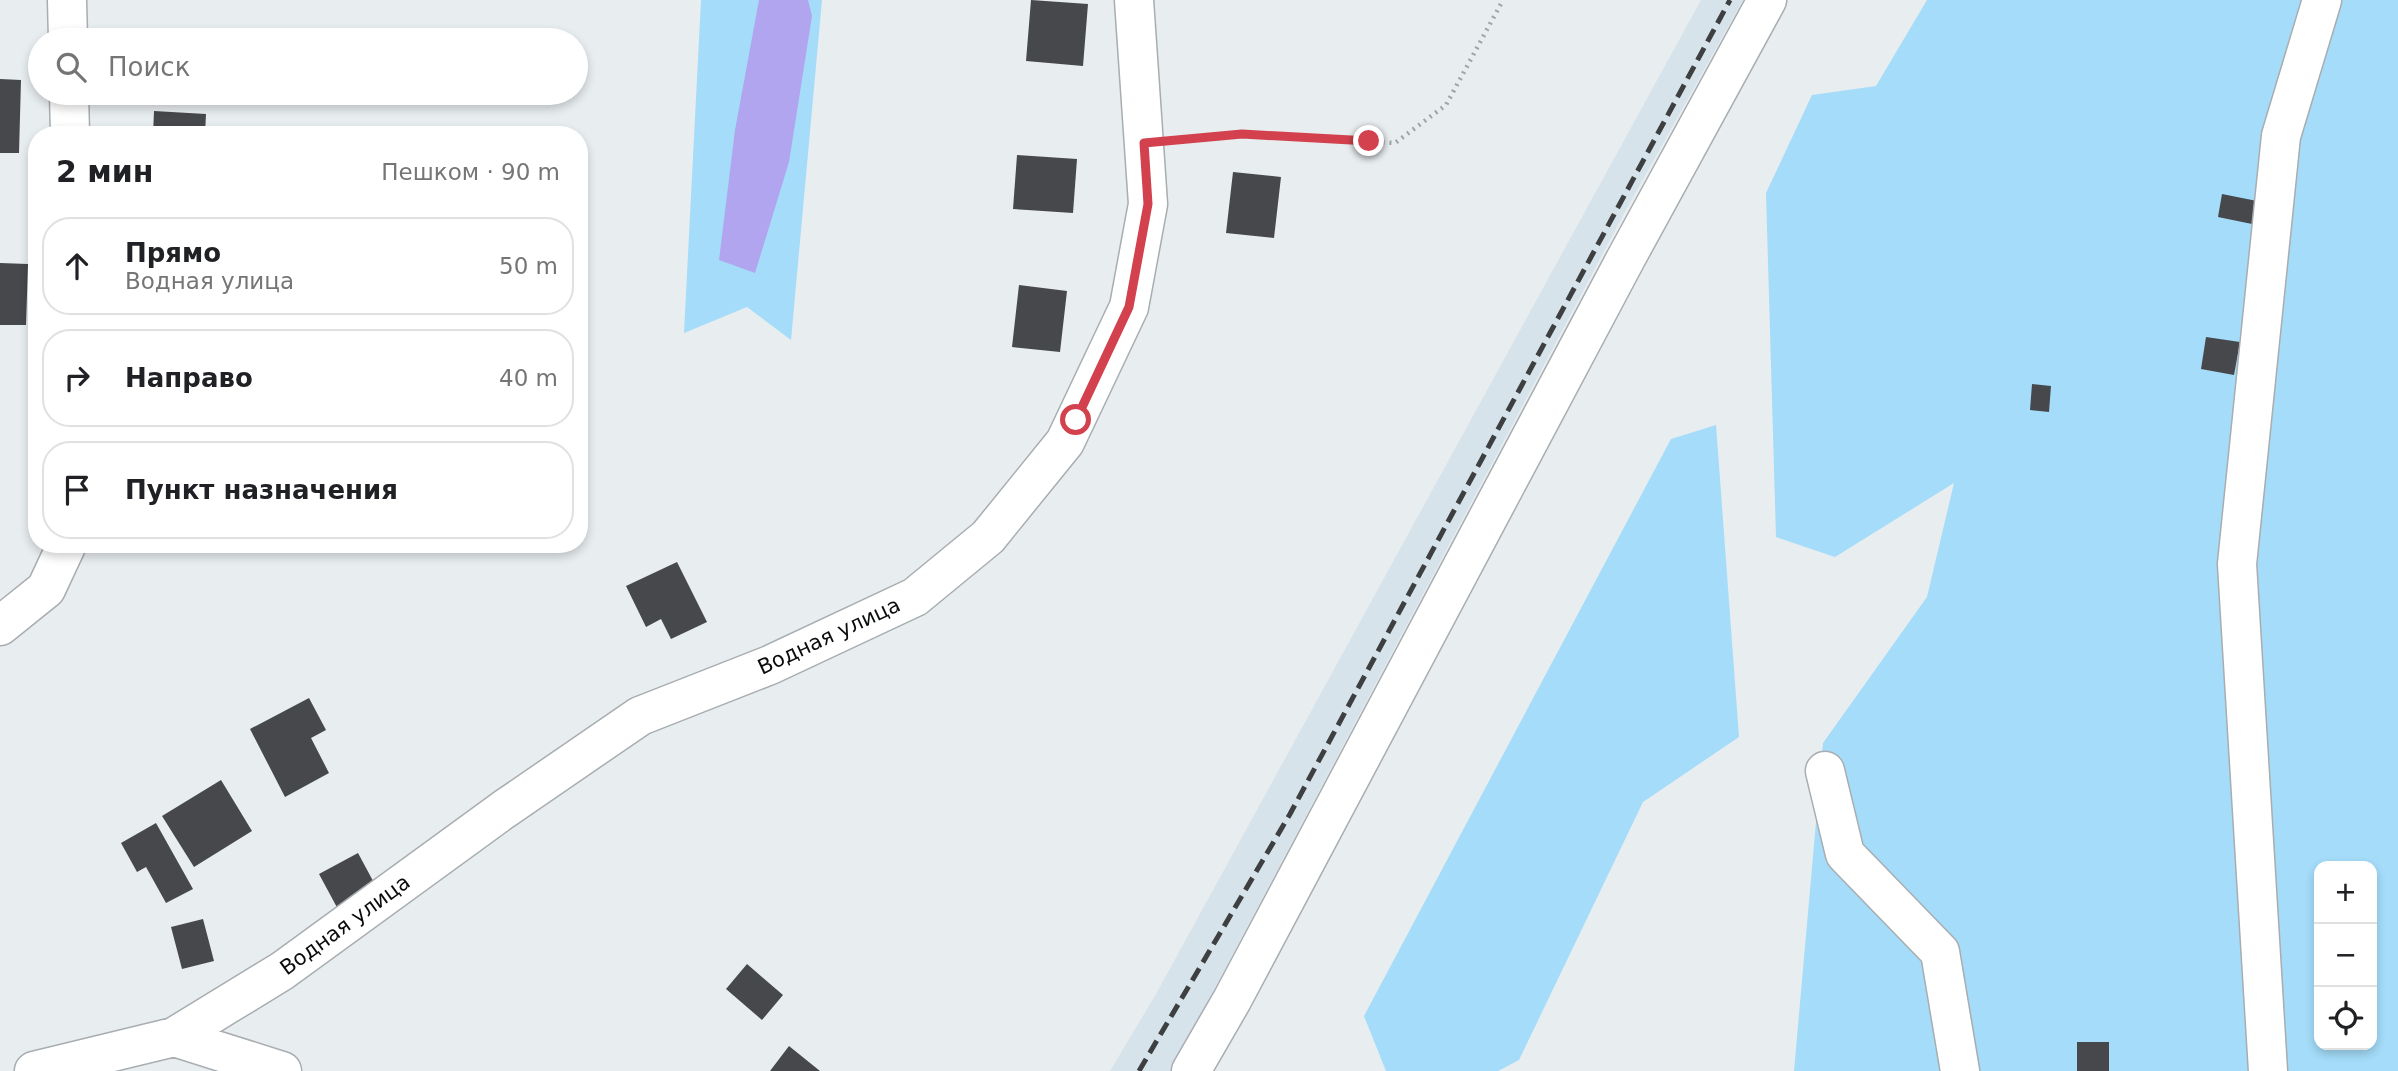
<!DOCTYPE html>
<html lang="ru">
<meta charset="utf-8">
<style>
:root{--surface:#fff;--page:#f6f6f6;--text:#202124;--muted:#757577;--line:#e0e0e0}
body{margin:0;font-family:"DejaVu Sans",sans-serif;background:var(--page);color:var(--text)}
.controls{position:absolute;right:21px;bottom:21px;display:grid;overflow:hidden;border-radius:14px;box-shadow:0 4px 10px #0003}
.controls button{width:63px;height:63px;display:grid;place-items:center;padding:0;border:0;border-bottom:2px solid var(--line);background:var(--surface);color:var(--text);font:35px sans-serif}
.stop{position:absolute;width:21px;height:21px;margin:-16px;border:5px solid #d2414d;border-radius:50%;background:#fff}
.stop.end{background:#d2414d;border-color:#fff;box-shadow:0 2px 7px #0008}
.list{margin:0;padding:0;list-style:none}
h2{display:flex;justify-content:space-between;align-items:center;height:91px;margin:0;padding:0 28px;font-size:30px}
h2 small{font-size:23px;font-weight:400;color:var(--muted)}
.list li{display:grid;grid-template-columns:46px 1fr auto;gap:21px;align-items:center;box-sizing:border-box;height:98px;margin:0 14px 14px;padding:0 14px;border:2px solid var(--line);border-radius:28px}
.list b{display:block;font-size:26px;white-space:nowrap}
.list p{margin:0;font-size:23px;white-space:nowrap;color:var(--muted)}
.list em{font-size:23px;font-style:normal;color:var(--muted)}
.icon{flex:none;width:38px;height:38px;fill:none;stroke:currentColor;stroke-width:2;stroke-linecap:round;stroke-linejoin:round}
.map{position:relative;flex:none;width:2398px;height:1071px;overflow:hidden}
.search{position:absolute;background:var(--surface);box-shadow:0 4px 10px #0003;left:28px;top:28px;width:560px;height:77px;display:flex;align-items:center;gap:18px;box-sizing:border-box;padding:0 24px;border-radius:38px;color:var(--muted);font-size:26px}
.panel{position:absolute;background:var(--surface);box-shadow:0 4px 10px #0003;left:28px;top:126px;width:560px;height:427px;border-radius:28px}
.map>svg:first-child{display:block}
.built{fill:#d6e3ea}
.green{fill:#a4dcf9;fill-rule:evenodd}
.water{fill:#b2a5ef}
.building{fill:#46484c}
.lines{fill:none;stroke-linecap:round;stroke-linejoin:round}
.minor-casing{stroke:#a8adb0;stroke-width:41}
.path{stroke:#a0a4a6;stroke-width:4.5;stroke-dasharray:2 5;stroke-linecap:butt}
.minor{stroke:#fff;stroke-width:38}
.rail{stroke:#3d3f41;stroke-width:5;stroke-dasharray:14 7;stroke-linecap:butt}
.route{stroke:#d2414d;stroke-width:9}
.labels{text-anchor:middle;stroke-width:7;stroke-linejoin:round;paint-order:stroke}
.street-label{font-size:21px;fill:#0a0c0d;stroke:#fff}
</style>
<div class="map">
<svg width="2398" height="1071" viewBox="0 0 2398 1071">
<rect width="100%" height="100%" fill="#e8edf0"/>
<path class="built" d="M1701 0H1743L1628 206 1171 1071H1110L1156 994Z"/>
<path class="green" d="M701 0H822L791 340 747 307 684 333Z
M1927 0H2398V1071H1794L1823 743 1927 597 1954 483 1835 557 1776 537 1766 193 1812 95 1876 86ZM2319 866H2372V1045H2319Z
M1716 425 1739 737 1643 802 1519 1060 1498 1071H1386L1364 1016 1671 439Z"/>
<path class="water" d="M759 0H808L812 16 789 162 755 273 719 260 735 130Z"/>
<path class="building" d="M1031 0 1088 4 1083 66 1026 61Z
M0 79 21 80 19 153H0Z
M154 111 206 114 205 135H153Z
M1017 155 1077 159 1073 213 1013 209Z
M1233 172 1281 177 1274 238 1226 233Z
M2222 194 2257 201 2252 224 2218 217Z
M0 263 28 264 26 325H0Z
M1019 285 1067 291 1060 352 1012 347Z
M2206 337 2240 342 2234 375 2201 369Z
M2032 384 2051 386 2049 412 2030 410Z
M677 562 707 622 671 639 661 619 646 627 626 586Z
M309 698 326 730 311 738 329 773 285 797 250 729Z
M221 780 252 831 194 867 162 816Z
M156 823 193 889 166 903 146 867 137 872 121 843Z
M358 853 379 892 340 913 319 874Z
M203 919 214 961 182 969 171 927Z
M747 964 783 995 762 1020 726 989Z
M2077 1042H2109V1071H2077Z
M789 1046 820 1071H770Z"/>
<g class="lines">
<g class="minor-casing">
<path id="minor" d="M67 0 68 40
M69 93 70 135
M0 626 46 589 67 544
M1825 771 1845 854 1940 952 1960 1071
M174 1037 282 1071
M34 1071 174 1037 282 971 503 810 640 716 770 665 915 597 988 537 1065 442 1129 307 1148 204 1134 0
M1191 1071 1232 1000 1625 260 1767 0
M2268 1071 2237 564 2281 136 2322 0"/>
</g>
<path class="path" d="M1180 140 1242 134 1395 143 1446 105 1503 0"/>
<use href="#minor" class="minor"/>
<path class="rail" d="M1139 1071 1290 814 1730 0"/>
</g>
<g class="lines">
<path class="route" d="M1076 420 1129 307 1148 204 1144 143 1242 134 1369 141"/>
</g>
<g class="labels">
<g class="street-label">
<text transform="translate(829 636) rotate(-25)" y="7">Водная улица</text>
<text transform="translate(345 925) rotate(-36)" y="7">Водная улица</text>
</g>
</g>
</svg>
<div class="controls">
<button>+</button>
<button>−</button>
<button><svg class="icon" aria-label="locate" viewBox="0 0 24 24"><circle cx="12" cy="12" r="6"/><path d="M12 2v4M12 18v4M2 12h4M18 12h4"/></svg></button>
</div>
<div class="stop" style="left:1076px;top:420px"></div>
<div class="stop end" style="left:1369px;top:141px"></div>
<div class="search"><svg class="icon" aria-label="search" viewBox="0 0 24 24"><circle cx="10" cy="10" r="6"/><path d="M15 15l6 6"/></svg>Поиск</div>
<section class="panel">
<h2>2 мин<small>Пешком · 90 m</small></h2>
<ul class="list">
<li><svg class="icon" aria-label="ahead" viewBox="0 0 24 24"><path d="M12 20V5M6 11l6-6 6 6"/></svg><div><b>Прямо</b><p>Водная улица</p></div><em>50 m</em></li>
<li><svg class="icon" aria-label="right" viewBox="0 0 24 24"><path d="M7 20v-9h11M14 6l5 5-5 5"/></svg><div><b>Направо</b></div><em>40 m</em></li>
<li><svg class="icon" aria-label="arrive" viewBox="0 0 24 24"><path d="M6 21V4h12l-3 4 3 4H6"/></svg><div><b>Пункт назначения</b></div></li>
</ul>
</section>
</div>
